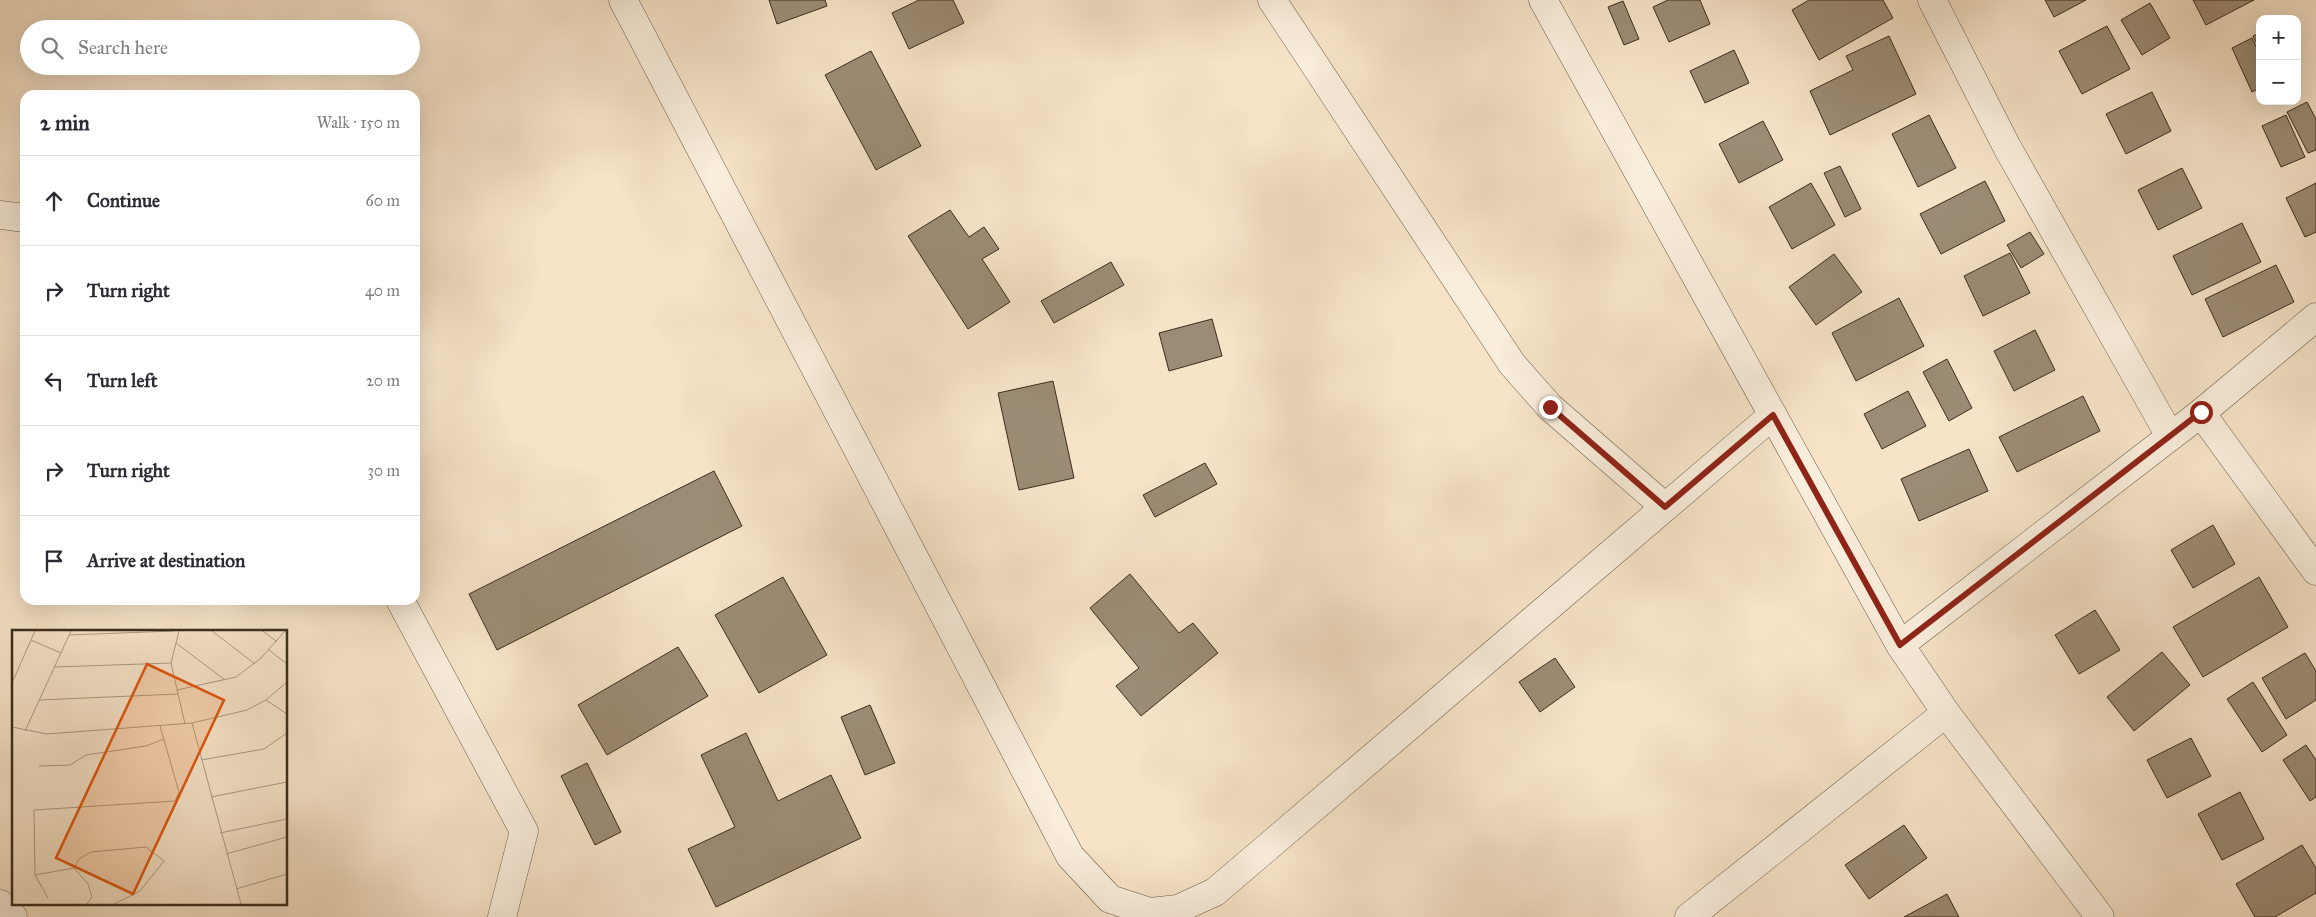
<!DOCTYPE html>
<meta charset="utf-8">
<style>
:root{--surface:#fff;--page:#f2f2f3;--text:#2b2b33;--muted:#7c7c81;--line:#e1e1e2}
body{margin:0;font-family:"IM FELL Great Primer",serif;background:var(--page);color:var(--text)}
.controls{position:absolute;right:15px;top:15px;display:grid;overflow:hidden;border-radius:10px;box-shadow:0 5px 20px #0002}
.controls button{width:45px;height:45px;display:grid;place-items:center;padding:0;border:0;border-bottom:1px solid var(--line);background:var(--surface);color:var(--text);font:25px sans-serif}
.stop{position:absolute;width:15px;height:15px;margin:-11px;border:4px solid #8f2418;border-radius:50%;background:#fff}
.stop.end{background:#8f2418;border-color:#fff;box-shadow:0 1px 5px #0008}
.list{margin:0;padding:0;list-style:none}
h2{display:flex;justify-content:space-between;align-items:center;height:65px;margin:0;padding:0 20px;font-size:21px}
h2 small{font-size:16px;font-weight:400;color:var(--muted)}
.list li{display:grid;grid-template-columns:32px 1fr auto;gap:15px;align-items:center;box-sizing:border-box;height:90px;padding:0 20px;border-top:1px solid var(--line)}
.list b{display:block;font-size:19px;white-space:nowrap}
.list em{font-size:16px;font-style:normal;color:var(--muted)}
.icon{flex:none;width:28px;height:28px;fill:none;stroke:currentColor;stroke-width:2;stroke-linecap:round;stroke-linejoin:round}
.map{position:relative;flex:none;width:2316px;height:917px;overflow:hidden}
.search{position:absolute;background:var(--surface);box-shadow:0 5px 20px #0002;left:20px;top:20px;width:400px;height:55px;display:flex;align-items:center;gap:12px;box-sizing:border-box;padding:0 18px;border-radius:28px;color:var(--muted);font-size:19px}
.panel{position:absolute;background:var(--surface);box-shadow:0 5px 20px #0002;left:20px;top:90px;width:400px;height:515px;border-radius:15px}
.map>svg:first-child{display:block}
.building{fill:#9c8c75;stroke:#3b2e1c}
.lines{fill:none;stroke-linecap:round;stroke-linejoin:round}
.minor-casing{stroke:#6a5b47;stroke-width:29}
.minor{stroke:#f9eddb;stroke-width:28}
.route{stroke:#8f2418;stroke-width:6}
.inset-road{fill:none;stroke:#ab9b83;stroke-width:1}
.view{fill:#df570d;fill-opacity:0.15;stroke:#df570d;stroke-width:2.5}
.inset-edge{fill:none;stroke:#3b2e1c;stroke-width:2.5}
</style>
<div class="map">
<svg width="2316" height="917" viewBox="0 0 2316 917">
<rect width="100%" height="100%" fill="#f6e3c8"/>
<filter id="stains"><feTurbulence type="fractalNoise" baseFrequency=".004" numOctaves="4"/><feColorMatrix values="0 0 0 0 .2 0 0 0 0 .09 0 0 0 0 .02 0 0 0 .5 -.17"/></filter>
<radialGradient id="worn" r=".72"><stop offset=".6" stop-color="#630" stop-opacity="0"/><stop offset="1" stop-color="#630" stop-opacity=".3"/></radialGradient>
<path class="building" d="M769 0H825L827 6 777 24Z
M919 0H953L964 23 909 49 892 13Z
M1668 0H1700L1710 24 1669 42 1653 7Z
M1809 0H1883L1893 18 1819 60 1792 10Z
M2045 0H2086L2054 17Z
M2193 0H2254L2206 25Z
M1623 1 1639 39 1624 45 1608 7Z
M2150 3 2170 38 2142 55 2121 20Z
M2107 26 2130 69 2082 94 2059 51Z
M2260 33V51L2253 36Z
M1889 36 1916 94 1830 135 1810 91 1853 70 1846 56Z
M2252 38 2260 55V88L2252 92 2232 48Z
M1734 50 1749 83 1705 103 1690 71Z
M871 51 921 146 876 170 825 75Z
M2152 92 2171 131 2126 154 2106 114Z
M2307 102 2316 119V150L2308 153 2287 112Z
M1929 115 1956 168 1918 187 1892 134Z
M2286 115 2305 157 2281 167 2262 126Z
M1763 121 1783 160 1739 183 1719 144Z
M1840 166 1861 209 1845 217 1824 173Z
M2182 168 2202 208 2158 230 2138 190Z
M1985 181 2005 221 1941 254 1920 214Z
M1811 183 1835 225 1792 249 1769 207Z
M2316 183V232L2305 237 2286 198Z
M950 210 969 237 984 227 999 249 982 259 1010 302 968 329 908 236Z
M2242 223 2261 262 2192 295 2173 256Z
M2030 232 2044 254 2021 268 2007 245Z
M2010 253 2030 293 1983 316 1964 276Z
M1834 254 1862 292 1816 325 1789 287Z
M1111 262 1124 285 1054 323 1041 301Z
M2276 265 2294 302 2223 337 2205 299Z
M1899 298 1924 346 1856 381 1832 333Z
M1212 319 1222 356 1169 371 1159 333Z
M2035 330 2055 370 2014 391 1994 351Z
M1947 359 1972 408 1949 421 1923 372Z
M1053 381 1074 478 1019 490 998 393Z
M1908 391 1926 426 1882 449 1864 414Z
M2083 396 2100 431 2017 472 1999 437Z
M1969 449 1988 491 1919 521 1901 479Z
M1205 463 1217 484 1155 517 1143 495Z
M714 471 742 526 497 650 469 594Z
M2213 525 2235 564 2193 588 2171 550Z
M1130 574 1179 633 1193 623 1218 653 1141 716 1116 686 1139 668 1090 608Z
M783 577 827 655 759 693 715 615Z
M2259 577 2288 627 2203 677 2173 627Z
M2095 610 2120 650 2079 674 2055 635Z
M678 647 708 696 607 755 578 705Z
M2162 652 2190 685 2134 731 2107 697Z
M2305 653 2316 671V700L2286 719 2262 678Z
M1555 658 1575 687 1540 712 1519 682Z
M2253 682 2287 735 2262 752 2227 699Z
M870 705 895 763 865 775 841 717Z
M746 733 778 801 831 775 861 838 716 907 688 849 735 827 701 755Z
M2191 738 2211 776 2167 798 2147 760Z
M2306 745 2316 760V797L2310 801 2283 760Z
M587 763 621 832 595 845 561 776Z
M2240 792 2264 839 2222 860 2198 814Z
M1904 825 1927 858 1869 899 1845 865Z
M2302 845 2316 868V893L2275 917H2255L2236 884Z
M1947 894 1959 917H1904Z"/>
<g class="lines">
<g class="minor-casing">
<path id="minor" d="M623 0 1070 856 1110 899 1150 912 1178 909 1215 892 1773 415
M1272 0 1512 364 1550 407 1665 507
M1543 0 1900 645 1946 713 2100 917
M1932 0 2007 147 2170 436
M0 215 25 218
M2201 413 2316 571
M400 600 524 831 502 917
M1900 645 2201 413 2316 317
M0 904 13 917
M1689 917 1946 713"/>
</g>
<use href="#minor" class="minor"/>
</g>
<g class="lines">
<path class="route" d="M1550 407 1665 507 1773 415 1900 645 2201 412"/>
</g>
<g transform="translate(12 630)">
<rect width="275" height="275" fill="#f6e3c8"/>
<path class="inset-road" d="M167 1 159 33 173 94M200 1 243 34M251 1 265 12M57 5 162 1M19 10 49 23M164 13 213 50M257 20 275 34M43 37 159 33M0 53 23 1M165 60 224 47 249 28 273 1M27 70 166 64M254 70 275 84M180 93 229 274M0 97 35 104 180 93 235 80 254 70 275 52M13 101 59 1M189 130 252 119 275 103M27 136 58 135 74 125 134 116 152 109M199 167 275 152M208 203 275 189M214 224 275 207M62 238 76 254 80 267 75 274M23 245 62 238 67 229 79 222 134 217 152 231 128 261 102 274M224 259 275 244M36 268 23 245 22 180 163 171 167 162 148 96"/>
<path class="view" d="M135 34 212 70 121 264 44 228Z"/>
<rect width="275" height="275" class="inset-edge"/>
</g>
<rect width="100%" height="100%" filter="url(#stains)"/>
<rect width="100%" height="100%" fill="url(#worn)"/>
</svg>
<div class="controls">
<button>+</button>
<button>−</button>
</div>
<div class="stop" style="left:2201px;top:412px"></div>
<div class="stop end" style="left:1550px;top:407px"></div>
<div class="search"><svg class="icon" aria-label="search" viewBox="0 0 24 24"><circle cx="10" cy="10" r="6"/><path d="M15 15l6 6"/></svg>Search here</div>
<section class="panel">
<h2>2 min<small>Walk · 150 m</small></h2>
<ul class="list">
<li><svg class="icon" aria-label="ahead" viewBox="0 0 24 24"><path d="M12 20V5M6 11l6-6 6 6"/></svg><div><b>Continue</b></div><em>60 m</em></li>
<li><svg class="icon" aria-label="right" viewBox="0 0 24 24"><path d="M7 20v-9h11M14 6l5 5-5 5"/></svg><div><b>Turn right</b></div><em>40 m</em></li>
<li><svg class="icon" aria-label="left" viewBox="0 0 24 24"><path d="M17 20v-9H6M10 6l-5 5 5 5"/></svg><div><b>Turn left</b></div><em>20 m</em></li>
<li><svg class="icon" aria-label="right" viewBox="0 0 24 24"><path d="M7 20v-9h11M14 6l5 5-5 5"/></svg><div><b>Turn right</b></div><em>30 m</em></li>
<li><svg class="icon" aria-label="arrive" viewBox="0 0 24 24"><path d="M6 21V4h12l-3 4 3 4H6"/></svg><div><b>Arrive at destination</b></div></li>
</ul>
</section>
</div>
